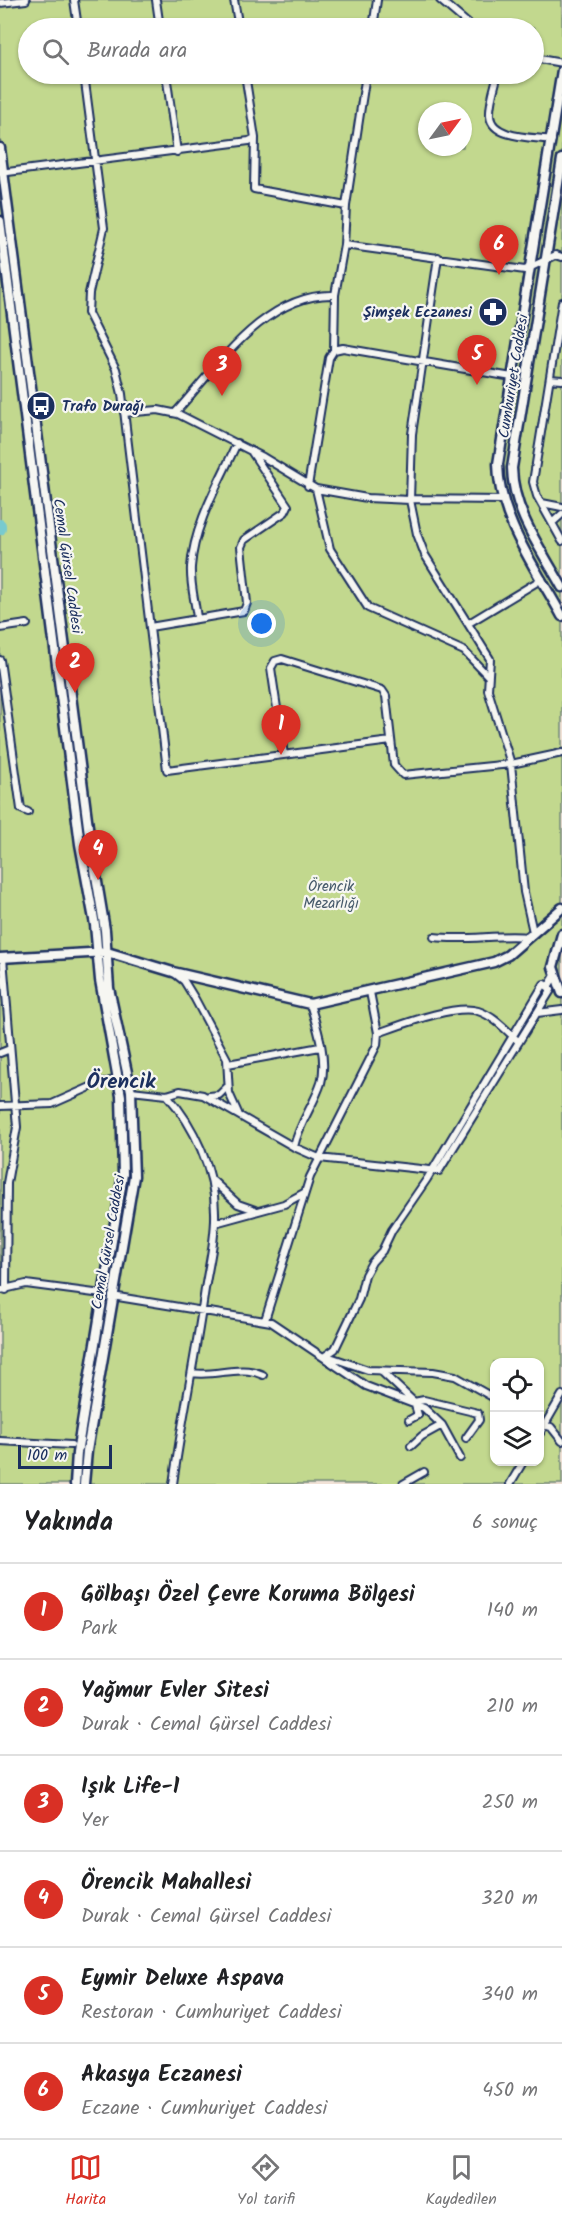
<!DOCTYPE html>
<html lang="tr">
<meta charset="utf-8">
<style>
:root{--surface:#fff;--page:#f6f6f6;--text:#202124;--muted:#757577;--line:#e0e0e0;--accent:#d93025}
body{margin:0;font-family:Kalam,sans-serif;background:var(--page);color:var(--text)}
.controls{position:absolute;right:18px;bottom:18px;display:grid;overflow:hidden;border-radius:12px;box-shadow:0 2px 4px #0004}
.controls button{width:54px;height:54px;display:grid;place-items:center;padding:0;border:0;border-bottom:2px solid var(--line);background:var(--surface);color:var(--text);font:30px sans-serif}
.compass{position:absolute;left:418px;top:102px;width:54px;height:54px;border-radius:50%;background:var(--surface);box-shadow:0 2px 4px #0004;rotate:57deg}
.scale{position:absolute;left:18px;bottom:15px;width:94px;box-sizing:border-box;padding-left:6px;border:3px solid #1b2f5e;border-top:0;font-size:16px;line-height:21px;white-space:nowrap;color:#1b2f5e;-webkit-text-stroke:4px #f6f6f2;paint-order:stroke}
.you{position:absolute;left:262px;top:624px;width:21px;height:21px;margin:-15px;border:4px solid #fff;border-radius:50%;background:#1a73e8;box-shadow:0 0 0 9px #1a73e833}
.badge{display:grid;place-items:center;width:39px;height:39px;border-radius:50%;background:var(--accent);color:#fff;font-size:20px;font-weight:700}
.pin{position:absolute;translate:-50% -50px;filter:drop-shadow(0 2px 3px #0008)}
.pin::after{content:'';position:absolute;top:32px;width:21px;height:18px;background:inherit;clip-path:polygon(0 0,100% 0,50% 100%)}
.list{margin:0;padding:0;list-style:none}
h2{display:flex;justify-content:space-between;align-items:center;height:78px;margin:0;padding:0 24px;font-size:26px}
h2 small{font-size:20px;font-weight:400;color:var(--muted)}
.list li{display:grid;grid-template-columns:39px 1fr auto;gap:18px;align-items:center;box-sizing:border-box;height:96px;padding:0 24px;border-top:2px solid var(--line)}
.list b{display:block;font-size:22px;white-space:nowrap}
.list p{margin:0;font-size:20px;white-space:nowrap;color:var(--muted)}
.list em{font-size:20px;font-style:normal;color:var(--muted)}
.icon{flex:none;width:33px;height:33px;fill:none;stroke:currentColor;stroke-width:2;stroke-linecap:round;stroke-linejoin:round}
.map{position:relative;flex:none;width:562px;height:1484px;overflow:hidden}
.search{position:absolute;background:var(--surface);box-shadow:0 2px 4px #0004;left:18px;right:18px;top:18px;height:66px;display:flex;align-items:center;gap:15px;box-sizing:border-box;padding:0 21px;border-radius:33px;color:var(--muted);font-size:22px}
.sheet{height:654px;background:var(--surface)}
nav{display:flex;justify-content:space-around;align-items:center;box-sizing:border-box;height:84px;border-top:2px solid var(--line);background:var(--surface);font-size:16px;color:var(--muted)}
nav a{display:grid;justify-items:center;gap:3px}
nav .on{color:var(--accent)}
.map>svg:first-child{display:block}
.green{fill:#c2d88e;stroke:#6e8476;stroke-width:1.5;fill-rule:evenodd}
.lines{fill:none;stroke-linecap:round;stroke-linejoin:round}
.river{stroke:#78cacf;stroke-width:12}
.street-casing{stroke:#1b2f5e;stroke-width:10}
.secondary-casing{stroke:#1b2f5e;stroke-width:13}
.street{stroke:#f6f6f2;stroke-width:6}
.secondary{stroke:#f6f6f2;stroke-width:8}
.labels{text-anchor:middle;stroke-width:4.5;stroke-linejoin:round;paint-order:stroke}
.poi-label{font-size:15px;font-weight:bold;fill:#1b2f5e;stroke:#f6f6f2;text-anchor:end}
.street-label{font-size:15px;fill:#1b2f5e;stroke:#f6f6f2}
.park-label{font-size:15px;fill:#45596a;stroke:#f6f6f2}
.district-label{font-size:21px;font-weight:bold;fill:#1b2f5e;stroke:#f6f6f2}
</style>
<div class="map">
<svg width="562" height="1484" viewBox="0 0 562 1484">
<rect width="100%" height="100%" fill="#f1e2d7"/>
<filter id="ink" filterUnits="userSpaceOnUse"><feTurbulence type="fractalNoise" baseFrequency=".0167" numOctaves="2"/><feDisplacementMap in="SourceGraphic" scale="12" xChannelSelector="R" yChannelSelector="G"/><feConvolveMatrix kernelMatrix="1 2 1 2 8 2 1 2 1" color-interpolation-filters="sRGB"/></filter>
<g filter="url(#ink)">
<path class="green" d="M0 0H562V1484H0ZM28 28H534V74H28ZM427 111H463V147H427ZM494 1362H540V1462H494Z"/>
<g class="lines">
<path class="river" d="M0 525V529"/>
<g class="street-casing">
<path id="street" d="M74 0 78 28
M156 0 160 28
M234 0 239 28
M440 0 473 28
M0 3 26 0
M373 28 377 0
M534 58 562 63
M84 74 104 228 89 293 88 313 116 369 122 394 167 770 391 741
M166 74 177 152
M498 74C495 86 489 103 490 116 492 139 535 137 552 140
M255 138 254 189 346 206
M0 173 249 141 255 138 245 74
M344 245 346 206 366 74
M438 257 412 434 410 500 417 534 425 555 490 659 488 690 511 764 524 892 533 932
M562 302 533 482 537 496 562 541
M334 350 335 295 344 245 525 270 556 255 562 257
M550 379 562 380
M124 413 158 410 178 414 263 457 316 489 367 498 410 500
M175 413C217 367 266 292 335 295
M308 486 329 358 334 350 343 348 512 377
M316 489 330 549 368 608 464 651 488 676
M410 499 502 500
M542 503 562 507
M552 523 562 514
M197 618C195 601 190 584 191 567 194 524 220 481 237 443
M469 623 542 579
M150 627 244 611 247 603 241 547 244 540 285 512 288 506 251 451
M0 628 27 624
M0 660 21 809 28 812
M284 755 271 668 275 661 282 659 382 690 386 696 394 765 403 775 511 764 562 753
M434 937C467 941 497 934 529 937
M3 958 17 1127 7 1183 6 1290
M174 973 184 981 195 999 227 1059 229 1093 238 1113
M537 1013 562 1010
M378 1033C401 1025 454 1004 478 1011 494 1016 507 1031 519 1042
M0 1053 10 1049
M228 1064 320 1047
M131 1091 167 1095 180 1091 203 1095 294 1147 319 1158 439 1171 551 990 548 987 554 977
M167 1095C194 1125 215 1171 215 1212 216 1237 209 1264 205 1289 196 1354 182 1419 173 1484
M209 1096 219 1095 227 1087
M0 1106 52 1104 95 1085 118 1079
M294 1147C299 1123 314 1105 321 1083 328 1059 317 1027 310 1004
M213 1181 238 1204 255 1210
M215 1223 284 1204 304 1193
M0 1290 26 1284 102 1294
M112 1296 271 1322 366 1386 424 1408 442 1425 460 1458
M265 1320 310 1177 377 1045 378 1033 370 992
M325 1356 335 1349 359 1299 365 1275 372 1262 382 1251 392 1230 427 1179 544 984 548 987
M327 1356 368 1370 433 1372 455 1376 494 1398
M382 1372 414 1402 424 1400 478 1413 479 1420 466 1438
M192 1373C216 1377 240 1364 263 1375
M409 1420 418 1415 414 1402
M540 1424 551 1427 562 1441
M540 1433 562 1395
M0 1441 71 1445
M411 1446 422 1436 442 1425
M403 1484 424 1472
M510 1484 523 1462"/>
</g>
<g class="secondary-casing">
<path id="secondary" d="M562 70 498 464C499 520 536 568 562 616
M0 148 89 834 105 930 109 988 131 1091 134 1176 87 1451 84 1484
M562 159 512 468C513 512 541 549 562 587
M0 221 80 844 95 925 100 980 121 1096 123 1174 77 1453 75 1484
M562 934 553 967 562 993
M0 958 107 952 173 972 310 1004 494 962 508 955 562 908"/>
</g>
<use href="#street" class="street"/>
<use href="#secondary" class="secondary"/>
</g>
</g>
<defs>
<g id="pharmacy-disc" transform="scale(1.5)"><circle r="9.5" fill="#1b2f5e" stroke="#f6f6f2"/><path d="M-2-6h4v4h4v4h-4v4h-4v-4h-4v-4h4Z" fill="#fff"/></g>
<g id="bus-disc" transform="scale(1.5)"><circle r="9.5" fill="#1b2f5e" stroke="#f6f6f2"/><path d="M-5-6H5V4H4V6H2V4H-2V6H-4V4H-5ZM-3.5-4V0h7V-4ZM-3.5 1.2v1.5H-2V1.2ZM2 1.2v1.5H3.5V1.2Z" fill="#fff"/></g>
</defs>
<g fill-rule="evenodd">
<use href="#pharmacy-disc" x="493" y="312"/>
<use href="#bus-disc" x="41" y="406"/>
</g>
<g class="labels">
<g class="poi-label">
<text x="472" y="317">Şimşek Eczanesi</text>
<text x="62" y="411" text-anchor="start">Trafo Durağı</text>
</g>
<g class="street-label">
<text transform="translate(513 376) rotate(-81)" y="5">Cumhuriyet Caddesi</text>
<text transform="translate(68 566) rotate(82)" y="5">Cemal Gürsel Caddesi</text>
<text transform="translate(108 1242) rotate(-80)" y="5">Cemal Gürsel Caddesi</text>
</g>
<g class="park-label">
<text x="331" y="891">Örencik<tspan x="331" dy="17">Mezarlığı</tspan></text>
</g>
<g class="district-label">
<text x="121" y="1088">Örencik</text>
</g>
</g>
</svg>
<div class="controls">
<button><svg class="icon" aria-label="locate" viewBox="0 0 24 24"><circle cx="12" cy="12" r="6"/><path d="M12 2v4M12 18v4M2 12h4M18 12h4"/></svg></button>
<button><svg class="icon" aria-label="layers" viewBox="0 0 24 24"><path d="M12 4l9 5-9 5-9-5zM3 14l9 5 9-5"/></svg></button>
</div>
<svg class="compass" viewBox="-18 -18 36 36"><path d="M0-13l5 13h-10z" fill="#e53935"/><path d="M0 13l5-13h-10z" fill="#757577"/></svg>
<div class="scale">100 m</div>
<div class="you"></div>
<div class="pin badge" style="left:281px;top:755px">1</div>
<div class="pin badge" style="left:75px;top:693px">2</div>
<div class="pin badge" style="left:222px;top:396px">3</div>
<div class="pin badge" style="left:98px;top:880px">4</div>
<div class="pin badge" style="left:477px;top:385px">5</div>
<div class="pin badge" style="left:499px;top:275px">6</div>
<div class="search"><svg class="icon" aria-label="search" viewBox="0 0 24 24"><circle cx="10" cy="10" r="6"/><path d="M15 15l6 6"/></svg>Burada ara</div>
</div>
<section class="sheet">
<h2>Yakında<small>6 sonuç</small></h2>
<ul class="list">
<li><span class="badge">1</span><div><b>Gölbaşı Özel Çevre Koruma Bölgesi</b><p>Park</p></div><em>140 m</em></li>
<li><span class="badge">2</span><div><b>Yağmur Evler Sitesi</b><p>Durak · Cemal Gürsel Caddesi</p></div><em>210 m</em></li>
<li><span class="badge">3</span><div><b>Işık Life-1</b><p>Yer</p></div><em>250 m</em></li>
<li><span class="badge">4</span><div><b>Örencik Mahallesi</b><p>Durak · Cemal Gürsel Caddesi</p></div><em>320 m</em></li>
<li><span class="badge">5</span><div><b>Eymir Deluxe Aspava</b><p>Restoran · Cumhuriyet Caddesi</p></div><em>340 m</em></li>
<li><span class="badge">6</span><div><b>Akasya Eczanesi</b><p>Eczane · Cumhuriyet Caddesi</p></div><em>450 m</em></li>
</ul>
</section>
<nav>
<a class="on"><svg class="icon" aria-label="map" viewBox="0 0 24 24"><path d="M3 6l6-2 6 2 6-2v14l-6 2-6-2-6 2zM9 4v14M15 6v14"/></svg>Harita</a>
<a><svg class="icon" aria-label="directions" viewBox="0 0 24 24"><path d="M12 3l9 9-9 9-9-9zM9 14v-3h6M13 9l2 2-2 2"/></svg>Yol tarifi</a>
<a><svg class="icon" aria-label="saved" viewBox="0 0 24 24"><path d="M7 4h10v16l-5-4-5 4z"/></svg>Kaydedilen</a>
</nav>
